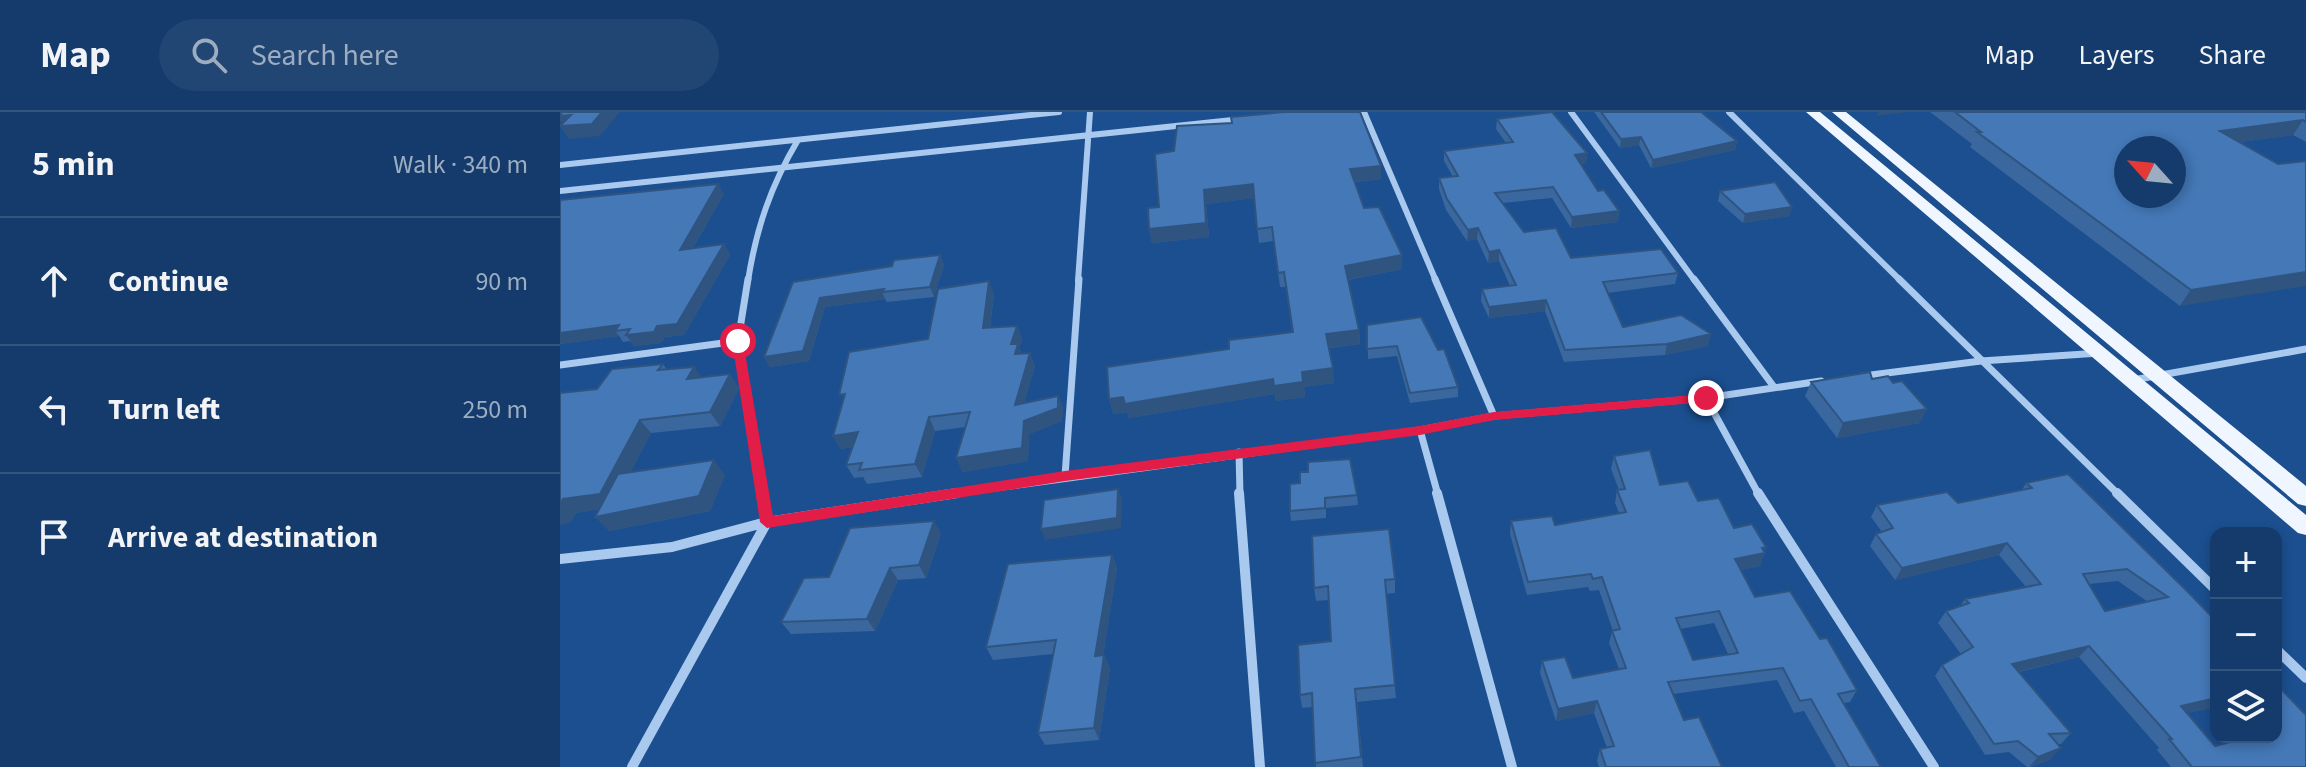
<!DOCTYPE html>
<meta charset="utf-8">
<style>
:root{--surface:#143b6b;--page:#214673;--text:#f1f3f6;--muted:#9dadc1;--line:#33557e}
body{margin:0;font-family:"Source Sans 3",sans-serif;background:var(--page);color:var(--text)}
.controls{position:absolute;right:24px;bottom:24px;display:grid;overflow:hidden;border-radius:16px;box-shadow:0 4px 12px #0003}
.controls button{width:72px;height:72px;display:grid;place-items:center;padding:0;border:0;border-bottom:2px solid var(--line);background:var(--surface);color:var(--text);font:40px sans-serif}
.compass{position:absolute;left:1554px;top:24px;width:72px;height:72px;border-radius:50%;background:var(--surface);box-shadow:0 4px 12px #0003;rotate:297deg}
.stop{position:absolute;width:24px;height:24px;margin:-18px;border:6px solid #e11d48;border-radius:50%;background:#fff}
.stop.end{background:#e11d48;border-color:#fff;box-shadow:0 2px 8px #0008}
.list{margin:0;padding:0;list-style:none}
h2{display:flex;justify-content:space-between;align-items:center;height:104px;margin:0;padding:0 32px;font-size:34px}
h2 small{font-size:26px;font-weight:400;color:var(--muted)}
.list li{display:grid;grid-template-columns:52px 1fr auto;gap:24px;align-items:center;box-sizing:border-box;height:128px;padding:0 32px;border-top:2px solid var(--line)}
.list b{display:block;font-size:30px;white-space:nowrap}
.list em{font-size:26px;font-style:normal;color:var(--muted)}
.icon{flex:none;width:44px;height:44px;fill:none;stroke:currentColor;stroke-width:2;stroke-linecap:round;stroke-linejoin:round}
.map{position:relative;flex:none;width:1746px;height:655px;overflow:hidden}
header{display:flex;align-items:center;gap:48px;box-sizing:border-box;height:112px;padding:0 40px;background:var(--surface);border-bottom:2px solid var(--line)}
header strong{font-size:38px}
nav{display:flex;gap:44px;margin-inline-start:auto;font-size:28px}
.search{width:560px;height:72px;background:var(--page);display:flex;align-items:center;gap:20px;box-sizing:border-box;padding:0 28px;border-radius:44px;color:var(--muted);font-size:30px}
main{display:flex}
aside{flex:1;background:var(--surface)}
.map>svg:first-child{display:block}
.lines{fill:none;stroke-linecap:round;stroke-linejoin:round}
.minor-far2{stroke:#a9c9ee;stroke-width:6}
.minor-far1{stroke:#a9c9ee;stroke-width:7}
.minor{stroke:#a9c9ee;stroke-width:10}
.primary{fill:#f0f6ff;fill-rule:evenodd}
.wall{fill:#3a679d;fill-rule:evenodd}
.shaded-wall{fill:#305480}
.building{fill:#4478b7;stroke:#305480;stroke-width:2;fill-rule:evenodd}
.route{fill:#e11d48}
</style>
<header>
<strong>Map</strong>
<div class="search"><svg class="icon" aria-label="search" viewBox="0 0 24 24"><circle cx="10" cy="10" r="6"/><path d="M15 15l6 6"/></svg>Search here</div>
<nav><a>Map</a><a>Layers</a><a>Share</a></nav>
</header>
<main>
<aside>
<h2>5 min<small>Walk · 340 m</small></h2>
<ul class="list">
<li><svg class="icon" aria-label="ahead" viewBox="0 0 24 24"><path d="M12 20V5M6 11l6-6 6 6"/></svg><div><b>Continue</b></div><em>90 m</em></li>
<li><svg class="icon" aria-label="left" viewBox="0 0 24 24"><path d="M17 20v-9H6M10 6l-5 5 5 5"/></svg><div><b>Turn left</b></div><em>250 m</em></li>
<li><svg class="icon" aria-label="arrive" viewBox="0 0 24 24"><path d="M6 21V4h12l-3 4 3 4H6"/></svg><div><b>Arrive at destination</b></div></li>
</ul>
</aside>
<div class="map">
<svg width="1746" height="655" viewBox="0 0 1746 655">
<rect width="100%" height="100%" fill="#1b4f8f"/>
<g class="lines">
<path class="minor-far2" d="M804 0 876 169
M1011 0 1135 169
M1169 0 1341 169
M0 53 499 0
M0 79 682 7
M188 169C196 117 211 73 238 28
M518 169 530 0"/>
<path class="minor-far1" d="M188 167 178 229 203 383
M875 167 934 304
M1134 167 1214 275
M1339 167 1559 383
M0 253 178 229
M1303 264 1421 249 1540 241
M1573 268 1746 237
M1146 286 1199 383
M860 318 878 383
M679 340 680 383
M505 364 519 167
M384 383 860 318 934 304 1146 286 1261 269"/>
<path class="minor" d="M679 381 700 655
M877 381 952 655
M1198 381 1374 655
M1557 381 1656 478
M0 447 112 435 207 410 397 381
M1716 537 1746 566
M72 655 207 410 202 381"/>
<path class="primary" d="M1246 0H1260L1746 403V423L1738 421Z
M1272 0H1286L1746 374V394L1738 392Z"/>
</g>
<path class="wall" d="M1034 0H1141L1177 29 1175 38 1091 56 1079 33 1060 36Z
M1370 0H1746V30L1733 23 1680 30 1718 52 1620 194 1410 35 1412 32Z
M937 7 1027 41 1026 51 1021 52 1038 79 1059 99 1058 110 1011 116 992 86 943 91 964 120 1011 146 1118 161 1115 172 1047 181 1063 215 1148 234 1105 243 1004 250 985 199 929 206 921 189 922 177 950 174 939 149 928 151 917 127 907 129 886 98 879 77V66L893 65 884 49V39L946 31 936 17Z
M595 42 821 67 795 70 804 96 842 157 788 168 799 218 800 232 769 236 774 271 744 275 745 285 716 289 715 282 569 306 567 300 553 302 549 287 669 237 732 220 726 175H720L714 129 699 131 694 86 646 92 649 125 592 131 589 117 599 95Z
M1160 79 1232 95 1229 104 1183 111 1158 89Z
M164 82 133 136 164 132 170 143 124 223 105 225 101 231 74 234 70 229 63 230 59 224 0 232V88Z
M380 143 384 153 374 185 327 190 325 187 265 195 249 249 210 255 204 245 233 170 332 154Z
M434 182 430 216 457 214 462 227 459 236 462 242 470 241 475 254 464 291 498 284 503 297 502 309 469 322 468 349 402 360 406 315 375 319 362 365 307 372 303 365 294 366 286 353 292 335 281 337 273 324 368 227Z
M807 213 898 275V285L850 291 837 244 808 247Z
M103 252 107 258 141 265 179 276 160 314 91 321 70 361 165 363 150 399 49 419 39 397 16 401 10 411 37 277Z
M1312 267 1333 271 1360 311 1277 326 1245 284 1251 270Z
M1054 344 1100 373 1138 389 1174 416 1206 435 1200 454 1181 458 1195 485 1260 527 1297 578 1290 590 1284 591 1321 655H1276L1244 599 1234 601 1217 568 1113 582 1124 608 1162 655H1039L1037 649 1040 637 1047 636 1034 601 996 609 980 561 982 549 1013 566 1059 557 1049 531 1052 519H1053L1039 478 1030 479 1028 475 967 483 950 422 951 409 995 413 1059 401 1055 391 1057 378H1059L1051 357ZM1154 511 1168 542 1133 548 1120 517Z
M1466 371 1656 509V595L1627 601 1655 634 1746 655H1611L1597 638 1599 636 1519 545 1459 560 1511 621 1501 632H1498L1491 647 1470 655H1467L1449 640 1425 643 1375 564 1382 553 1401 542 1378 511 1386 499 1400 494 1405 487 1466 475 1439 443 1335 468 1310 434 1316 422 1322 420 1311 405 1317 393 1398 391 1462 378ZM1558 469 1588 490 1545 499 1529 472Z
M730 372 797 383 798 393 766 396V406L731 409 730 399Z
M381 421 366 466 338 468 315 519 231 522 221 510 269 465Z
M552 443 557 456 543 544 544 543 550 556 539 628 485 633 478 621 493 542 433 548 426 535Z
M835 467V481L826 482 836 586 797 590 803 655H756L753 595 742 596 740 583 771 529 769 488 756 489 754 476Z"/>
<path class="shaded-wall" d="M0 0H60L40 24 9 27 0 14H4L1 9 0 10Z
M1318 0H1347L1317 4Z
M1743 8 1733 23 1651 34 1660 19Z
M1081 25 1079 33 1060 36 1061 27Z
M1177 29 1175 38 1091 56 1093 48Z
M1027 41 1026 51 1014 53 1015 43Z
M821 54V67L791 70 790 57Z
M158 72 164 82 126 148 120 138Z
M693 72 695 86 646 92 649 125 592 131 589 117 644 78Z
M1232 95 1229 104 1183 111 1185 102Z
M1059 99 1058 110 1011 116 1012 105Z
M918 116 917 127 907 129 908 118Z
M164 132 170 143 124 223 105 225 101 231 74 234 66 223 97 214Z
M939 138V149L928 151 929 140Z
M380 143 384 153 374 185 370 175Z
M842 143V157L786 168 785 154Z
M1746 160V174L1620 194 1631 178Z
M429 169 434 182 428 229 423 216Z
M324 177 322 180 325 187 265 195 249 249 210 255 204 245 260 186Z
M986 188 985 199 929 206V195Z
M59 213 55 219 59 224 0 232V221Z
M457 214 462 227 459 236 463 245 460 255 451 232Z
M799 218 800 232 767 236 766 222Z
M1151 222 1148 234 1105 243 1107 232Z
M470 241 475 254 460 306 455 293Z
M134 255 144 269 127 267Z
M773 256 774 271 744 275 745 285 716 289 715 282 569 306 567 300 553 302 549 287 713 267 742 260Z
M170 262 179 276 160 314 150 300Z
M498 284 503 297 502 309 469 322 468 349 402 360 396 346 464 309Z
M1367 297 1360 311 1277 326 1283 311Z
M369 305 375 319 362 365 355 352Z
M80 308 91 321 52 395 16 401 10 411 0 413V393L3 387Z
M298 320 306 333 281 337 273 324Z
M154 348 165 363 150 399 49 419 35 405Z
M558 377 562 387 561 416 485 428 481 417Z
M374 409 381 421 366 466 359 453Z
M1447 431 1439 443 1335 468 1342 456Z
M1206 435 1200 454 1171 460 1175 447Z
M552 443 557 456 541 557 535 544Z
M330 456 338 468 315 519 307 507Z
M1529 534 1519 545 1444 563 1452 552Z
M544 543 550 556 539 628 534 616Z
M1656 586V595L1609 605 1621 594Z
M1037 589 1034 601 996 609 998 597Z
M1501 636 1491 647 1469 655 1478 645Z"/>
<path class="building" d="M2 0H42L32 12 0 14 11 3 0 4Z
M724 0H800L821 54 790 57 804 96 819 95 842 143 785 154 799 218 766 222 773 256 742 260 743 270 714 274 713 267 565 292 563 285 549 287 547 255 669 237V228L733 220 724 160 718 161 712 115 697 117 693 72 644 78 646 111 589 117 588 96 599 95 595 42 614 39 617 14 672 11 671 5Z
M992 0 1027 41 1015 43 1038 79 1044 78 1059 99 1012 105 993 75 935 81 964 120 996 116 1011 146 1101 137 1118 161 1043 170 1063 215 1121 203 1151 222 1107 232 1005 238 986 188 929 195 922 177 956 173 939 138 929 140 918 116 908 118 887 87 879 66 898 64 884 39 953 30 937 7Z
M1041 0H1141L1177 29 1093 48 1081 25 1061 27Z
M1395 0H1746V10L1743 8 1660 19 1718 52 1746 49V160L1631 178 1417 20H1421ZM1566 36H1614V84H1566Z
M1215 70 1232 95 1185 102 1160 79Z
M158 72 120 138 164 132 117 212 97 214 94 220 66 223 70 217 55 219 59 213 0 221V88Z
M380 143 370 175 322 180 324 177 260 186 243 239 204 245 233 170 332 154 334 148Z
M429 169 423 216 457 214 451 232H458L455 242 470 241 455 293 498 284V296L464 309 462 336 396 346 410 300 369 305 355 352 299 358 302 351 286 353 298 320 273 324 285 282 279 283 289 240 368 227 378 177Z
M861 205 878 238 884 237 898 275 850 281 837 234 807 237V213Z
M103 252 98 258 134 255 127 267 170 262 150 300 80 308 40 382 3 387 0 393V281L37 277 52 257Z
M1310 260 1312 267 1328 264 1333 271 1342 269 1367 297 1283 311 1251 270Z
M1090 338 1100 373 1128 369 1138 389 1159 386 1174 416 1192 412 1206 435 1202 436 1205 441 1175 447 1195 485 1230 479 1260 527 1267 526 1297 578 1278 582 1321 655H1289L1251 587 1240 589 1223 556 1108 570 1124 608 1139 605 1162 655H1046L1040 637 1054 634 1037 589 998 597 982 549 1005 545 1013 566 1066 556 1052 519 1060 517 1042 465 1033 467 1031 462 968 470 951 409 992 404 995 413 1066 400 1057 378 1065 377 1054 344ZM1159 499 1178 541 1133 548 1116 506Z
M790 347 797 383 765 386V396L730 399V372L740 371V360H748V350Z
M154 348 139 384 35 405 58 362Z
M1508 362 1629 481 1656 509V586L1621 594 1655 634 1689 625H1716V572L1746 603V655H1632L1609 627H1612L1529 534 1452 552 1511 621 1489 622 1501 636 1478 645 1458 629 1434 632 1382 553 1413 535 1386 499 1409 491 1405 487 1481 472 1447 431 1342 456 1316 422 1333 416 1317 393 1387 380 1398 391 1472 376 1466 371ZM1567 457 1608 485 1545 499 1523 462Z
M558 377 557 406 481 417 484 388Z
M374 409 359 453 330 456 307 507 221 510 244 466 269 465 290 416Z
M829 417 835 467 825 468 835 573 795 577 801 645 755 651 752 581 740 583 738 533 771 529 768 474 754 476 752 424Z
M552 443 535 544 544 543 534 616 478 621 496 528 426 535 448 452Z"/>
<path class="route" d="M178 225 183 229 213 404 505 359 860 314 934 300 1146 282 1153 286 1146 290 934 308 860 323 505 369 207 416 200 410 172 229Z"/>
</svg>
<div class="controls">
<button>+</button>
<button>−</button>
<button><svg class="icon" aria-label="layers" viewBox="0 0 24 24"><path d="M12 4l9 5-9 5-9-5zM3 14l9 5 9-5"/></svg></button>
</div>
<svg class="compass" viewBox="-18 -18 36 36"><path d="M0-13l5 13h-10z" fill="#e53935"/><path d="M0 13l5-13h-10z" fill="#9dadc1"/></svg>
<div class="stop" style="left:178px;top:229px"></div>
<div class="stop end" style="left:1146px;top:286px"></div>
</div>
</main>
